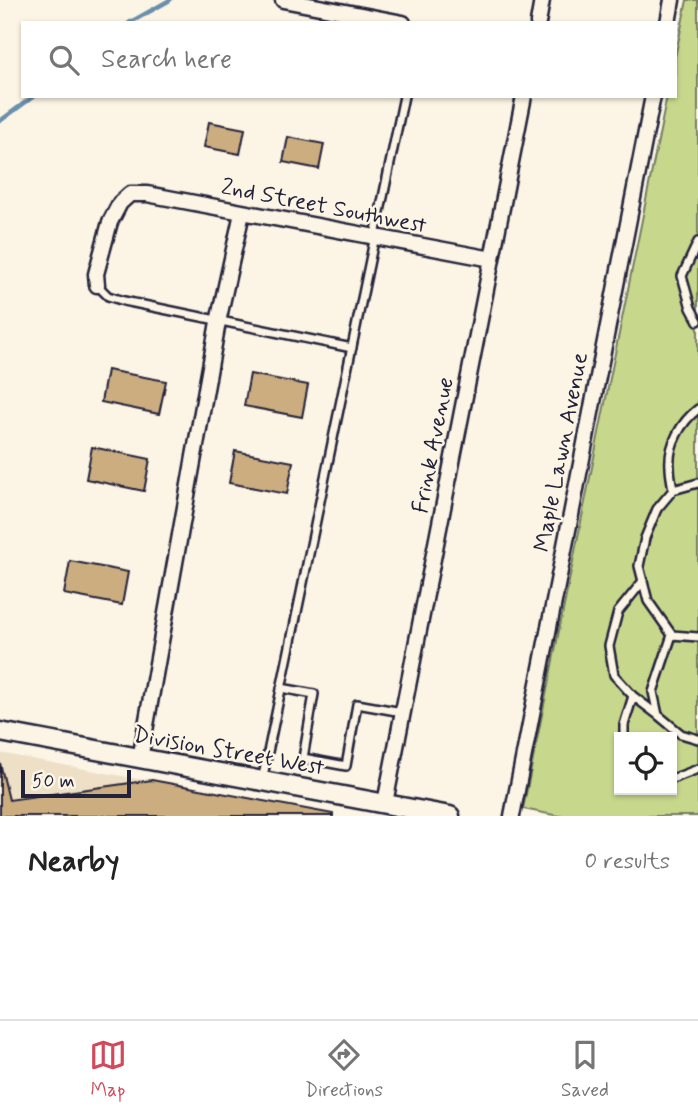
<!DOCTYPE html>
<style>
:root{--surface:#fff;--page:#f6f6f6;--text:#222;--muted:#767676;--line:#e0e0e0;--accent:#d1495b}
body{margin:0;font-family:Mynerve,sans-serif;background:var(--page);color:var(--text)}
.controls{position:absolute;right:21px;bottom:21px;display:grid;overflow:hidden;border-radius:0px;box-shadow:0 2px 5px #0004}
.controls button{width:63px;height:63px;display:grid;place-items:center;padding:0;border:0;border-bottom:2px solid var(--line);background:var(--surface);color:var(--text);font:35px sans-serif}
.scale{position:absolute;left:21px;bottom:18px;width:110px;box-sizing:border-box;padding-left:7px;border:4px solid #22223b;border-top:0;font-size:19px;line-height:24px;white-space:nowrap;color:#22223b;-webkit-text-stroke:5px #fcf5e5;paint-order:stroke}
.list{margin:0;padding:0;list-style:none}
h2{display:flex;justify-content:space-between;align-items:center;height:91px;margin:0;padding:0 28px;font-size:30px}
h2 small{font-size:23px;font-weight:400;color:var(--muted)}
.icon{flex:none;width:38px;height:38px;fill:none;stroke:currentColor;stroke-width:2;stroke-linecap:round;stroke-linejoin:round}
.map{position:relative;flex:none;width:698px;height:816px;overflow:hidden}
.search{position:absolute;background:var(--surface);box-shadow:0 2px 5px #0004;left:21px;right:21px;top:21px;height:77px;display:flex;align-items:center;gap:18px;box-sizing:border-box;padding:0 24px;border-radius:0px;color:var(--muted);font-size:26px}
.sheet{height:203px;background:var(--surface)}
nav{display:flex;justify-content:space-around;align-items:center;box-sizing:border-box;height:98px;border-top:2px solid var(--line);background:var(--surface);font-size:19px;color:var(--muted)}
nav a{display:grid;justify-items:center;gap:4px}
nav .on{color:var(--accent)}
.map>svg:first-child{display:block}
.built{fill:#eedfc7}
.green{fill:#c7d88c;stroke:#747d64;stroke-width:2;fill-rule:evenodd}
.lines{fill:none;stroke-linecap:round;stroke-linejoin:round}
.stream{stroke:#678fac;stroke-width:4.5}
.building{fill:#ccad80;stroke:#22223b;stroke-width:2}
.service-casing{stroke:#22223b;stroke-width:12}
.minor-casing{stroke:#22223b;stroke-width:19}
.tertiary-casing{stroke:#22223b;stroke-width:23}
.service{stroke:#fcf5e5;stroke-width:7}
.minor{stroke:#fcf5e5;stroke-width:14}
.tertiary{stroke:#fcf5e5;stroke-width:18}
.labels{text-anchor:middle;stroke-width:5;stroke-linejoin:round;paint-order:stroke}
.street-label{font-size:23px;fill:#22223b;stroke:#fcf5e5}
</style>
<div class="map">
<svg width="698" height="816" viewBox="0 0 698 816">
<rect width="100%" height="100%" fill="#fcf5e5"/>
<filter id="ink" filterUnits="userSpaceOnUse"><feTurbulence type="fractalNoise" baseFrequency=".0143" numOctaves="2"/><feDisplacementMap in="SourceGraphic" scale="14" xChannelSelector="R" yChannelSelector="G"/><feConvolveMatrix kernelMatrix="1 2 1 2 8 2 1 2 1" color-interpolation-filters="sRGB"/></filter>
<g filter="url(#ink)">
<path class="built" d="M0 753 334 816H0Z"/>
<path class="green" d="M687 0H698V816H559L523 809 667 96H675V57ZM619 737H672V790H619Z"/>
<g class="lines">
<path class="stream" d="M129 23 170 0
M0 121 34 96"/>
</g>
<path class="building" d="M209 122 245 129 240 154 204 147Z
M288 137 324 144 319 169 283 162Z
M107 370 166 381 159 414 101 402Z
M250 374 308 385 302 417 244 406Z
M92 447 150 459 144 491 86 479Z
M235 451 293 462 287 494 229 483Z
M70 561 128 572 122 605 64 594Z
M0 763 9 800 152 780 333 814V816H0Z"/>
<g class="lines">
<g class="service-casing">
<path id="service" d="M698 242 682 276 691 308 698 321
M97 285 108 296 124 301 352 348
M673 490 698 483
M643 581 618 612 609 646 614 675 633 696 658 715
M672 635 648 601 639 566 645 538 657 509 673 490C672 482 670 475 670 467 668 445 681 422 698 409
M672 635 653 692 658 715 681 734 698 739
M672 635 698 637
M281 688 314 694 303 758 346 766 357 704 402 712
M624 737V725L633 696
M672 779 698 769
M262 781 404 96"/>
</g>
<g class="minor-casing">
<path id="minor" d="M283 0 403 23
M538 23 542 0
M668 23 672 0
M97 285 96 274 110 222 120 203 130 194H147L492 259
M140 759 218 322 242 213
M385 803 524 96
M512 816 653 96"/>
</g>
<g class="tertiary-casing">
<path id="tertiary" d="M0 732 450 816"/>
</g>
<use href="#service" class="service"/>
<use href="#minor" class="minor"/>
<use href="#tertiary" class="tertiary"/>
</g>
</g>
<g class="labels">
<g class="street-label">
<text transform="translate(324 205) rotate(11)" y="8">2nd Street Southwest</text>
<text transform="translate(432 445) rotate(-79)" y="8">Frink Avenue</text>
<text transform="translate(560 452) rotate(-79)" y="8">Maple Lawn Avenue</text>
<text transform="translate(229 750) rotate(10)" y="8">Division Street West</text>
</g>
</g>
</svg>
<div class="controls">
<button><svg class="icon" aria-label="locate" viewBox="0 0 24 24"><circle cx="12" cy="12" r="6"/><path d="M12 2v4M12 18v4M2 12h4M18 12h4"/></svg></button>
</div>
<div class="scale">50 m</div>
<div class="search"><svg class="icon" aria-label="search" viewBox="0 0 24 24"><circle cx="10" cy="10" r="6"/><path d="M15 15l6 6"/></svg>Search here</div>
</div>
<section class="sheet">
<h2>Nearby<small>0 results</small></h2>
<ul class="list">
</ul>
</section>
<nav>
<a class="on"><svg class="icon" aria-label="map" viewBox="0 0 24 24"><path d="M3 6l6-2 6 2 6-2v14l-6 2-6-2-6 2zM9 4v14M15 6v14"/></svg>Map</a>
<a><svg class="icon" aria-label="directions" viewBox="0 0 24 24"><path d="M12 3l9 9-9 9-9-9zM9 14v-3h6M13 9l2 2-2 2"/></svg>Directions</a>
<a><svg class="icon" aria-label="saved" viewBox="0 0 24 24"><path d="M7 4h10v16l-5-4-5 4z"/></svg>Saved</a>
</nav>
